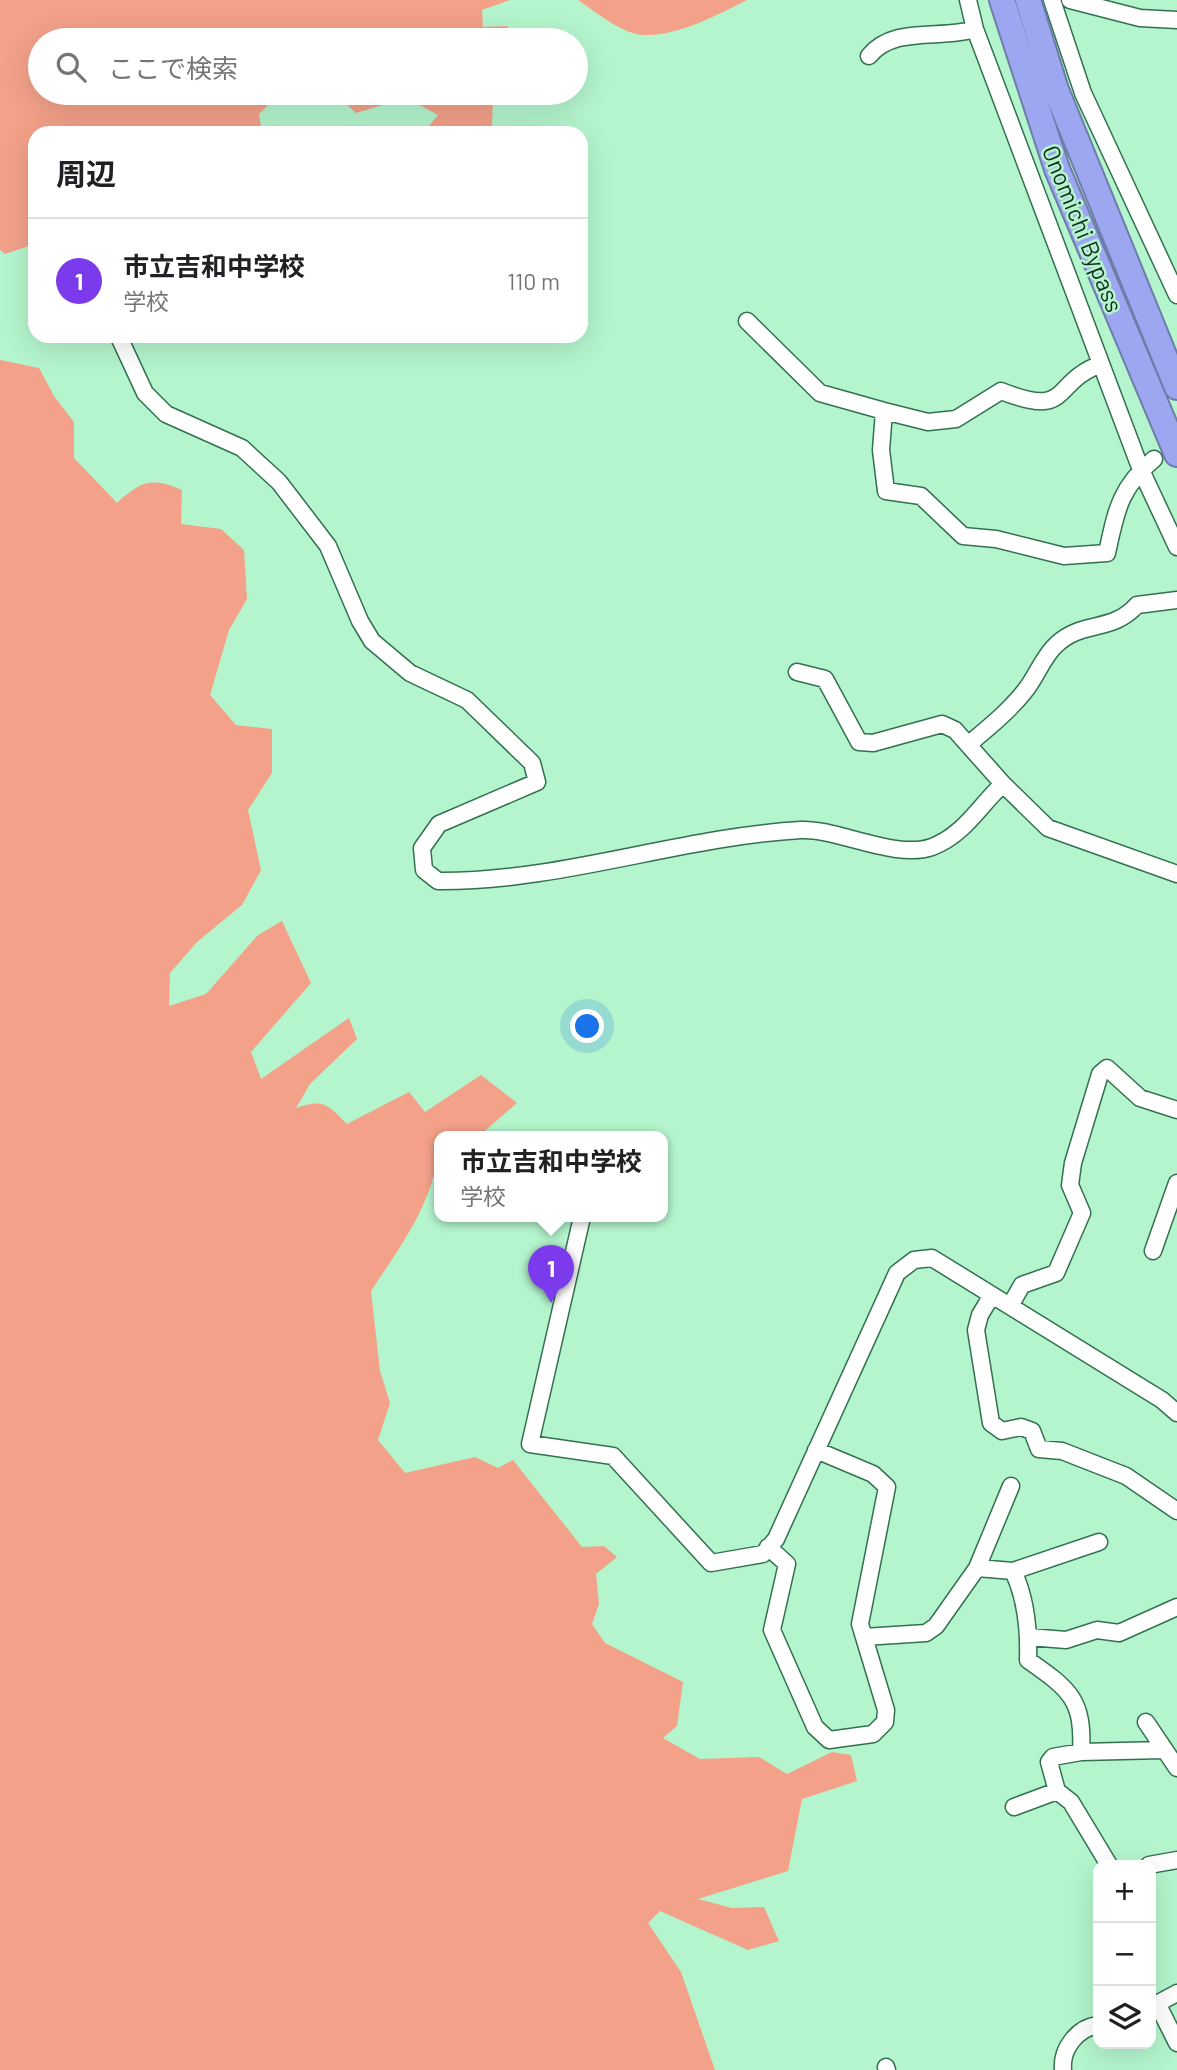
<!DOCTYPE html>
<html lang="ja">
<meta charset="utf-8">
<style>
:root{--surface:#fff;--page:#f2f2f2;--text:#202124;--muted:#757577;--line:#e0e0e0;--accent:#7c3aed}
body{margin:0;font-family:Barlow,"Noto Sans JP",sans-serif;background:var(--page);color:var(--text)}
.controls{position:absolute;right:21px;bottom:21px;display:grid;overflow:hidden;border-radius:14px;box-shadow:0 7px 28px #0002}
.controls button{width:63px;height:63px;display:grid;place-items:center;padding:0;border:0;border-bottom:2px solid var(--line);background:var(--surface);color:var(--text);font:35px sans-serif}
.you{position:absolute;left:588px;top:1027px;width:24px;height:24px;margin:-18px;border:5px solid #fff;border-radius:50%;background:#1a73e8;box-shadow:0 0 0 10px #1a73e833}
.badge{display:grid;place-items:center;width:46px;height:46px;border-radius:50%;background:var(--accent);color:#fff;font-size:23px;font-weight:700}
.pin{position:absolute;translate:-50% -58px;filter:drop-shadow(0 2px 4px #0008)}
.pin::after{content:'';position:absolute;top:37px;width:24px;height:21px;background:inherit;clip-path:polygon(0 0,100% 0,50% 100%)}
.popup{position:absolute;left:434px;top:1131px;width:234px;height:91px;box-sizing:border-box;display:grid;place-content:center;border-radius:14px;background:var(--surface);filter:drop-shadow(0 2px 5px #0005);font-size:23px;white-space:nowrap;color:var(--muted)}
.popup b{font-size:26px;color:var(--text)}
.popup::after{content:'';position:absolute;left:50%;top:100%;margin-left:-14px;border:14px solid transparent;border-top-color:var(--surface)}
.list{margin:0;padding:0;list-style:none}
h2{display:flex;justify-content:space-between;align-items:center;height:91px;margin:0;padding:0 28px;font-size:30px}
h2 small{font-size:23px;font-weight:400;color:var(--muted)}
.list li{display:grid;grid-template-columns:46px 1fr auto;gap:21px;align-items:center;box-sizing:border-box;height:126px;padding:0 28px;border-top:2px solid var(--line)}
.list b{display:block;font-size:26px;white-space:nowrap}
.list p{margin:0;font-size:23px;white-space:nowrap;color:var(--muted)}
.list em{font-size:23px;font-style:normal;color:var(--muted)}
.icon{flex:none;width:38px;height:38px;fill:none;stroke:currentColor;stroke-width:2;stroke-linecap:round;stroke-linejoin:round}
.map{position:relative;flex:none;width:1177px;height:2070px;overflow:hidden}
.search{position:absolute;background:var(--surface);box-shadow:0 7px 28px #0002;left:28px;top:28px;width:560px;height:77px;display:flex;align-items:center;gap:18px;box-sizing:border-box;padding:0 24px;border-radius:38px;color:var(--muted);font-size:26px}
.panel{position:absolute;background:var(--surface);box-shadow:0 7px 28px #0002;left:28px;top:126px;width:560px;height:217px;border-radius:21px}
.map>svg:first-child{display:block}
.green{fill:#f3a189}
.lines{fill:none;stroke-linecap:round;stroke-linejoin:round}
.minor-casing{stroke:#32714f;stroke-width:19}
.highway-casing{stroke:#6d7da8;stroke-width:28}
.minor{stroke:#fff;stroke-width:16}
.highway{stroke:#9da7f1;stroke-width:24}
.labels{text-anchor:middle;stroke-width:5;stroke-linejoin:round;paint-order:stroke}
.street-label{font-size:24px;fill:#142e1f;stroke:#b4f5cd}
</style>
<div class="map">
<svg width="1177" height="2070" viewBox="0 0 1177 2070">
<rect width="100%" height="100%" fill="#b4f5cd"/>
<path class="green" d="M0 0H510L482 10 483 27 507 26 516 40H40V93H280L259 114 262 133H35V244L5 254 0 250Z
M578 0H747C717 15 679 36 645 35 623 35 596 12 578 0Z
M334 93H493L492 128 489 133H423L438 115 406 98 356 113Z
M0 360 39 368 54 396 74 422V458L117 503C141 481 152 477 182 490L181 524 221 529 244 550 247 599 229 630 210 695 236 725 272 729V773L248 810 261 870 242 905 197 942 170 973 169 1006 206 994 258 935 282 921 311 983 251 1052 261 1079 349 1018 357 1039 310 1084 296 1108C324 1098 328 1105 347 1124L409 1092 425 1112 481 1075 517 1103 478 1137H439C439 1195 403 1243 371 1291L380 1371 390 1403 378 1440 405 1473 475 1457 498 1468 513 1460 582 1547 604 1546 617 1557 596 1574 599 1604 592 1624 605 1643 683 1682 677 1726 663 1738 700 1759 759 1757 787 1774 832 1752 851 1755 857 1781 802 1799 788 1871 698 1899 732 1908 764 1907 779 1941 748 1950 660 1911 648 1923 681 1972 715 2070H0Z"/>
<g class="lines">
<g class="minor-casing">
<path id="minor" d="M968 0 975 29 1141 470 1177 547
M1052 0 1083 93 1177 295
M1070 0 1140 18 1177 20
M869 56C894 25 942 40 975 29
M747 321 820 393 884 411 928 422 956 419 1001 391C1072 419 1050 383 1101 364
M119 337 145 393 166 414 242 448 279 482 328 546 360 621 372 641 410 673 467 700 532 763 537 782 439 824 422 848 424 870 438 881C561 882 679 837 801 830 836 828 895 860 932 847 965 834 979 806 1003 784
M884 411 881 450 886 491 921 496 963 536 996 539 1064 556 1107 553C1116 511 1120 487 1154 459
M797 672 825 679 859 742 873 743 942 724 955 730 1003 784 1048 828 1177 874
M969 744C988 728 1008 712 1024 692 1036 678 1043 656 1057 644 1083 620 1112 633 1137 605L1177 600
M582 1217 530 1444 613 1456 711 1563 763 1554 776 1539 897 1273 914 1260 932 1258 1162 1400 1177 1413
M1153 1251 1177 1183
M992 1295 980 1315 976 1330 991 1423 1002 1431 1021 1427 1032 1431 1039 1449 1062 1451 1126 1476 1177 1511
M1010 1306 1022 1285 1056 1273 1082 1213 1070 1185 1073 1163 1100 1074 1107 1068 1140 1098 1177 1110
M768 1547 787 1564 772 1630 815 1727 829 1740 873 1734 885 1722 886 1710 860 1624 887 1487 873 1474 816 1450
M977 1568 1011 1486
M1013 1571 1099 1542
M864 1637 926 1633 936 1626 977 1568 1013 1571C1026 1598 1029 1630 1028 1660 1069 1689 1084 1699 1081 1752
M1029 1637 1066 1640 1097 1630 1119 1633 1177 1607
M1146 1722 1177 1768
M1057 1791 1071 1802 1109 1865
M1014 1807 1057 1791 1049 1762 1053 1757 1081 1752 1162 1750
M1149 1865 1177 1860
M1158 2005 1177 2043
M1151 2007 1177 1993
M886 2067 887 2070
M1063 2070C1061 2049 1077 2028 1098 2025"/>
</g>
<g class="highway-casing">
<path id="highway" d="M1002 0 1057 169 1177 454
M1028 0 1056 90 1177 387"/>
</g>
<use href="#minor" class="minor"/>
<use href="#highway" class="highway"/>
</g>
<g class="labels">
<g class="street-label">
<text transform="translate(1082 229) rotate(68)" y="8">Onomichi Bypass</text>
</g>
</g>
</svg>
<div class="controls">
<button>+</button>
<button>−</button>
<button><svg class="icon" aria-label="layers" viewBox="0 0 24 24"><path d="M12 4l9 5-9 5-9-5zM3 14l9 5 9-5"/></svg></button>
</div>
<div class="you"></div>
<div class="pin badge" style="left:551px;top:1303px">1</div>
<div class="popup"><b>市立吉和中学校</b>学校</div>
<div class="search"><svg class="icon" aria-label="search" viewBox="0 0 24 24"><circle cx="10" cy="10" r="6"/><path d="M15 15l6 6"/></svg>ここで検索</div>
<section class="panel">
<h2>周辺<small></small></h2>
<ul class="list">
<li><span class="badge">1</span><div><b>市立吉和中学校</b><p>学校</p></div><em>110 m</em></li>
</ul>
</section>
</div>
